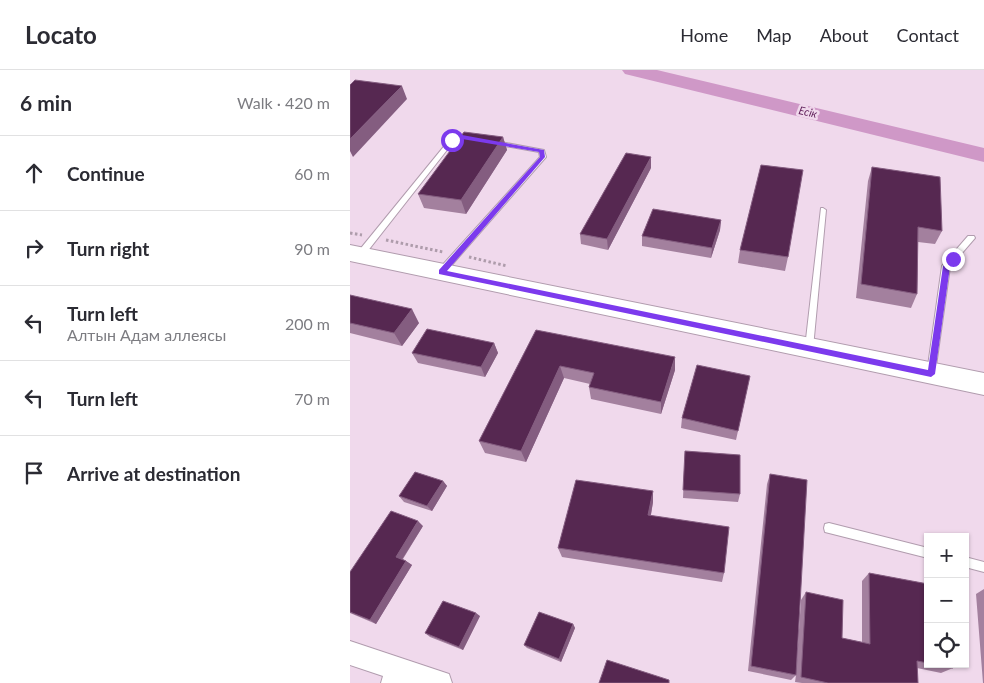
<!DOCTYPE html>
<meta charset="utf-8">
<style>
:root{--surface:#fff;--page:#f7f7f7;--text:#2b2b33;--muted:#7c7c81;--line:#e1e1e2}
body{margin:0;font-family:Lato,sans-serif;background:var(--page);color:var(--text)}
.controls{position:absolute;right:15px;bottom:15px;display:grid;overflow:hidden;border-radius:0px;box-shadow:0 1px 4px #0004}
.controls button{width:45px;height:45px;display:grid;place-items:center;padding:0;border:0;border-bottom:1px solid var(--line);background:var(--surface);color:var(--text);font:25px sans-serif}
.stop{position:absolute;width:15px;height:15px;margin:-11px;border:4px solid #7c3aed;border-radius:50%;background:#fff}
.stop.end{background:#7c3aed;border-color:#fff;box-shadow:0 1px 5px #0008}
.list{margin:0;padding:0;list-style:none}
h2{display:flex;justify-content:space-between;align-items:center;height:65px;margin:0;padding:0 20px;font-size:21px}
h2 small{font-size:16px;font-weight:400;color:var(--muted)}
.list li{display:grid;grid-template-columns:32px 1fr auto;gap:15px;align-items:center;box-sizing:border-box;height:75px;padding:0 20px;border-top:1px solid var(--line)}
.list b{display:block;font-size:19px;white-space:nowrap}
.list p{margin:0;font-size:16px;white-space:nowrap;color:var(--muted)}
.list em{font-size:16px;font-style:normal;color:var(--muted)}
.icon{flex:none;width:28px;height:28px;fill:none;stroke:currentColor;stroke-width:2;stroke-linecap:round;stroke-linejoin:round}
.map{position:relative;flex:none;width:634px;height:613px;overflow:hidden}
header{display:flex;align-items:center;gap:30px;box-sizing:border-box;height:70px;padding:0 25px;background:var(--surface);border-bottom:1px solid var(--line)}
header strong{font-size:24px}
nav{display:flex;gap:28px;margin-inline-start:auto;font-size:18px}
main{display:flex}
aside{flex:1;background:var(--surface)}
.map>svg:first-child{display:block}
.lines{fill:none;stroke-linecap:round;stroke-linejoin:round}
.river{fill:#cf98c7;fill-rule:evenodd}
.service-casing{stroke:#b19cae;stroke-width:2}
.minor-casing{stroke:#b19cae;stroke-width:2}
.primary-casing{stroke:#b19cae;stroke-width:2}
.path{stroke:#ae9cab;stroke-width:3;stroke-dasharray:2.5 2.5;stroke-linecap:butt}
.service{fill:#fff;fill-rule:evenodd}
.minor{fill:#fff;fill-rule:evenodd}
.primary{fill:#fff;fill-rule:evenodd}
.wall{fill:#a3809e}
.shaded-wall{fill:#845d80}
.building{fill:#562851;stroke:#845d80}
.route{fill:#7c3aed}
.labels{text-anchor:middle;stroke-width:5;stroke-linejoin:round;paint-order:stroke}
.far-water-label{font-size:11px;font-style:italic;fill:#5d1c57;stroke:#f0d9ec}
</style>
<header>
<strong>Locato</strong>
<nav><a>Home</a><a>Map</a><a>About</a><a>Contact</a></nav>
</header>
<main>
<aside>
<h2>6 min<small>Walk · 420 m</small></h2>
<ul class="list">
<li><svg class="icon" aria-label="ahead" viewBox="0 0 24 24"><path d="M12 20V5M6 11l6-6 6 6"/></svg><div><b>Continue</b></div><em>60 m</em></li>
<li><svg class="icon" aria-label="right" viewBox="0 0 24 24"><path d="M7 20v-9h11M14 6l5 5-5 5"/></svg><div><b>Turn right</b></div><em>90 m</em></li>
<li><svg class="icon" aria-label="left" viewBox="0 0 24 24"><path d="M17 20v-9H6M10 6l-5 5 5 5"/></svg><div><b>Turn left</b><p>Алтын Адам аллеясы</p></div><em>200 m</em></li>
<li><svg class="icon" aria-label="left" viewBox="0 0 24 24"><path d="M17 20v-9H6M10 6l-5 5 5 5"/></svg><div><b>Turn left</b></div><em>70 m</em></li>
<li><svg class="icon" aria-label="arrive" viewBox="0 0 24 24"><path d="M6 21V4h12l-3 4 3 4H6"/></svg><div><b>Arrive at destination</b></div></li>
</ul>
</aside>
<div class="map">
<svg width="634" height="613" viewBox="0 0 634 613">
<rect width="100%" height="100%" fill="#f0d9ec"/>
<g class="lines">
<path class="river" d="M272 0H307L634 78V92L275 4Z"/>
<g class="service-casing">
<path id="service" d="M112 65 125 69 122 71 112 69 104 71 13 187H7V183L100 69Z
M145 71 194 80 196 87 94 204H88L87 202 88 200 190 87 189 82 143 74 142 73Z
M471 138H473L476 140 463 278 459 281 455 278Z
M618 166H624L625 168 600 197 585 303 584 305H578L577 303 592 196Z
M479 453 578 478V488L479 463 475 462 474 458 475 454Z
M615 487 634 492V502L615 497Z"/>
</g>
<g class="minor-casing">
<path id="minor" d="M0 571 99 604 102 613H31L33 606 0 595Z"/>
</g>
<g class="primary-casing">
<path id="primary" d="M0 175 634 303V325L0 191Z"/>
</g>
<path class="path" d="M0 163 12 165
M36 170 93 182
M119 187 157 196"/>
<use href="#service" class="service"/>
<use href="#minor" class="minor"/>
<use href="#primary" class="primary"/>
</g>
<path class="wall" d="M153 67 157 80 116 144 74 138 68 124Z
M522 97 592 161 585 174 568 172 567 224 561 238 506 228 518 111Z
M301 98 258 180 231 174 230 164Z
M371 150 370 160 361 188 292 176V166Z
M390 180 438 187 435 201 388 193Z
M0 225 69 253 52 276 0 263Z
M186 260 325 300 311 344 241 329 239 317 240 314 214 308 176 392 135 383 129 371Z
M144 273 148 283 135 307 68 293 62 283Z
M400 306 386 370 331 358 332 348Z
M335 381 390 424 388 432 333 428Z
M420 404 447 590 451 530 456 522 492 568 512 572V511L519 503 578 514V594H603V598L591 603 567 598 568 613H452L445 612 446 605 441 610 398 601 417 414Z
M93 411 97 416 82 441 54 432 49 426Z
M303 421V432L301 445 374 503 372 512 212 487 208 478Z
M73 456 53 489 62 495 26 554 0 543V502Z
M634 519V613H633L626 524Z
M130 546 113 580 80 567 75 563Z
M223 554 225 558 211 592 177 578 174 575Z"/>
<path class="shaded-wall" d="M52 16 57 29 3 87 0 81V69Z
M153 67 157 80 116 144 111 130Z
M301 87V98L258 180 257 169Z
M371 150 370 160 361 188 362 178Z
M62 239 69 253 52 276 44 263Z
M144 273 148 283 135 307 131 297Z
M325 287V300L311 344V332Z
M210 296 214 308 176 392 171 381Z
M93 411 97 416 82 441 77 436Z
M303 421V432L299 455 298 445Z
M68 451 73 456 51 491 46 487Z
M56 491 62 495 26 554 20 550Z
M126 543 130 546 113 580 109 577Z
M223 554 225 558 211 592 209 589Z"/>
<path class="building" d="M5 10 52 16 0 69V15Z
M114 62 153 67 111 130 68 124Z
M276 83 301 87 257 169 230 164Z
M411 95 453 100 438 187 390 180Z
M522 97 590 107 592 161 568 157 567 224 511 214Z
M303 139 371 150 362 178 292 166Z
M0 225 62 239 44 263 0 253Z
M77 259 144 273 131 297 62 283Z
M186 260 325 287 311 332 239 317 244 303 210 296 171 381 129 371Z
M347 295 400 306 388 361 332 348Z
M335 381 390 385V424L333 420Z
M65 402 93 411 77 436 49 426Z
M420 404 457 410 446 605 401 596Z
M226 410 303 421 298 445 379 457 374 503 208 478Z
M41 441 68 451 46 487 56 491 20 550 0 542V502Z
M519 503 578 514V593L567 591 568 613H478L451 607 456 522 493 530 492 568 520 574Z
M93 531 126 543 109 577 75 563Z
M189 542 223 554 209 589 174 575Z
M257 590 319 610V613H249Z
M584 594H603V598Z"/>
<path class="route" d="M112 65 194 80 195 87 97 201 578 300 593 196 603 187 606 189 600 197 585 304 581 307 89 204V200L190 87 189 82 112 69 102 72 100 70Z"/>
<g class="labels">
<g class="far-water-label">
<text transform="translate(458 42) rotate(14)" y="4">Есік</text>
</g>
</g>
</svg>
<div class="controls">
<button>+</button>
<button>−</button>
<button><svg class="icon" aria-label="locate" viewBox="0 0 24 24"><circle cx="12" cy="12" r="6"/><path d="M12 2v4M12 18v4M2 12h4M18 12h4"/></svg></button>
</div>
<div class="stop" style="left:102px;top:70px"></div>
<div class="stop end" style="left:603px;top:189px"></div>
</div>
</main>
